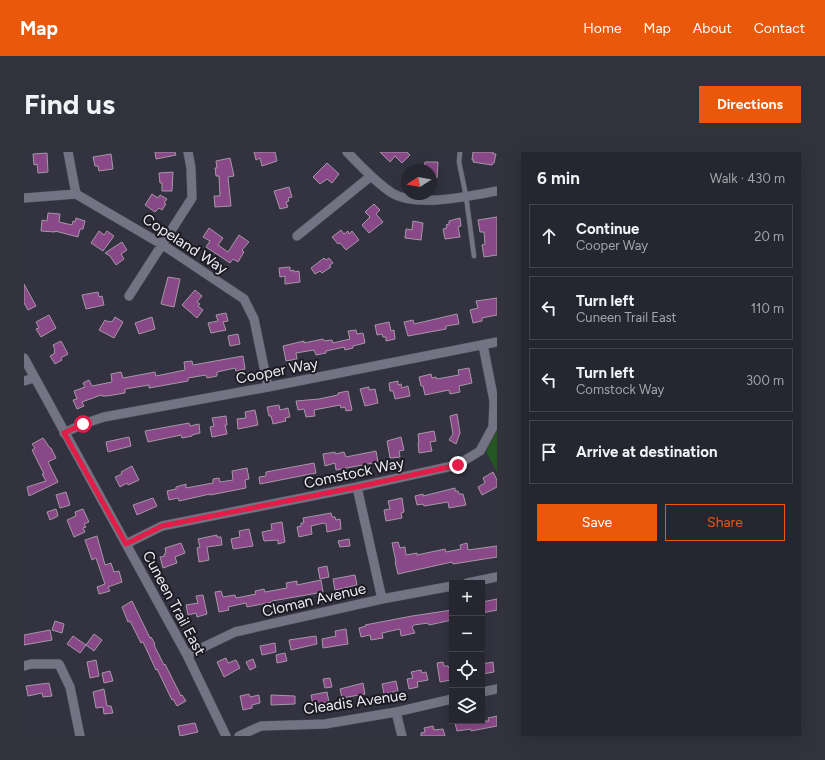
<!DOCTYPE html>
<meta charset="utf-8">
<style>
:root{--surface:#262630;--page:#32323c;--text:#f1f3f6;--muted:#a4a5ab;--line:#42434c;--accent:#ea580c}
body{margin:0;font-family:Figtree,sans-serif;background:var(--page);color:var(--text)}
.controls{position:absolute;right:12px;bottom:12px;display:grid;overflow:hidden;border-radius:0px;box-shadow:0 4px 16px #0002}
.controls button{width:36px;height:36px;display:grid;place-items:center;padding:0;border:0;border-bottom:1px solid var(--line);background:var(--surface);color:var(--text);font:20px sans-serif}
.compass{position:absolute;left:377px;top:12px;width:36px;height:36px;border-radius:50%;background:var(--surface);box-shadow:0 4px 16px #0002;rotate:259deg}
.stop{position:absolute;width:12px;height:12px;margin:-9px;border:3px solid #e11d48;border-radius:50%;background:#fff}
.stop.end{background:#e11d48;border-color:#fff;box-shadow:0 1px 4px #0008}
.list{margin:0;padding:0;list-style:none}
h2{display:flex;justify-content:space-between;align-items:center;height:52px;margin:0;padding:0 16px;font-size:17px}
h2 small{font-size:13px;font-weight:400;color:var(--muted)}
.list li{display:grid;grid-template-columns:26px 1fr auto;gap:12px;align-items:center;box-sizing:border-box;height:64px;margin:0 8px 8px;padding:0 8px;border:1px solid var(--line);border-radius:0px}
.list b{display:block;font-size:15px;white-space:nowrap}
.list p{margin:0;font-size:13px;white-space:nowrap;color:var(--muted)}
.list em{font-size:13px;font-style:normal;color:var(--muted)}
.actions{display:flex;gap:8px;padding:12px 16px}
.actions a{flex:1;padding:9px 0;border:1px solid var(--accent);border-radius:0px;text-align:center;font-size:14px;color:var(--accent)}
.actions .main{background:var(--accent);color:#fff}
.icon{flex:none;width:22px;height:22px;fill:none;stroke:currentColor;stroke-width:2;stroke-linecap:round;stroke-linejoin:round}
.map{position:relative;flex:none;width:473px;height:584px;overflow:hidden;border-radius:0px}
header{display:flex;align-items:center;gap:24px;box-sizing:border-box;height:56px;padding:0 20px;background:var(--accent);color:#fff}
header strong{font-size:19px}
nav{display:flex;gap:22px;margin-inline-start:auto;font-size:14px}
.intro{display:flex;align-items:center;justify-content:space-between;box-sizing:border-box;height:96px;padding:0 24px}
h1{margin:0;font-size:28px}
.button{padding:10px 18px;border-radius:0px;background:var(--accent);color:#fff;font-size:14px;font-weight:700}
main{display:flex;gap:24px;padding:0 24px}
aside{flex:1;background:var(--surface);border-radius:0px;box-shadow:0 4px 16px #0002}
.map>svg:first-child{display:block}
.green{fill:#245722}
.building{fill:#894887;stroke:#a698a5}
.lines{fill:none;stroke-linecap:round;stroke-linejoin:round}
.service-casing{stroke:#50505c;stroke-width:5.5}
.minor-casing{stroke:#50505c;stroke-width:10}
.service{stroke:#737383;stroke-width:4.5}
.minor{stroke:#737383;stroke-width:9}
.route{stroke:#e11d48;stroke-width:5}
.labels{text-anchor:middle;stroke-width:4;stroke-linejoin:round;paint-order:stroke}
.street-label{font-size:15px;fill:#ebebf4;stroke:#1b1b21}
</style>
<header>
<strong>Map</strong>
<nav><a>Home</a><a>Map</a><a>About</a><a>Contact</a></nav>
</header>
<div class="intro"><h1>Find us</h1><a class="button">Directions</a></div>
<main>
<div class="map">
<svg width="473" height="584" viewBox="0 0 473 584">
<rect width="100%" height="100%" fill="#323240"/>
<path class="green" d="M473 278V320L462 300Z"/>
<path class="building" d="M131 0H151L152 3 132 7Z
M230 0H251L253 9 238 14 236 6 232 8Z
M356 0H383L386 3 378 11 371 4 366 10Z
M449 0H469V2H472L470 11H469L468 13 449 10 450 8H448Z
M23 1 24 20 14 21 13 12 10 13 9 2Z
M87 2 89 17 75 19 74 14H71L69 5Z
M206 6 210 24 204 25 207 54 191 55 190 44H196L195 24H192L191 16H193L192 9Z
M401 10H414L413 26 407 25V18H400Z
M303 11 315 22 308 31 303 27 296 32 289 25Z
M149 20 148 39H138V31H136L135 21Z
M265 35 268 45 264 46 265 49 262 50 264 55 256 57 250 39Z
M128 42 134 46 136 43 143 47 140 51 142 52 138 58 135 56 131 60 121 53Z
M350 52 356 58 352 62 359 70 345 81 338 73 346 65 341 60Z
M24 61 36 62 35 70 48 73 49 69 51 70 52 66 61 69 59 77H56L54 85 31 79V80L17 79 18 68 23 69Z
M473 65V103L460 105 458 93 461 92 460 80H456L454 68Z
M436 66 437 74 434 75 436 85 421 87 419 77 423 76 422 73 425 72V69Z
M389 69 399 71 397 88 381 86 382 77 388 78Z
M185 76 199 86 194 93 204 100 215 83 225 90 218 98 220 100 214 110 209 107 206 111 182 95 186 89 179 85Z
M317 78 320 82 324 79 325 82 328 79 335 88 322 98 316 91 314 92 308 85Z
M75 79 80 83 83 79 90 84 79 99 67 91Z
M98 90 103 98 97 102 100 107 92 113 86 104 81 101Z
M300 106 302 108 305 106 309 111 305 114 307 115 298 121 296 119 291 122 287 116Z
M266 115V119L270 118V120L275 119 276 130 261 132V124L256 125 255 116Z
M144 125 156 127 150 155 137 152Z
M0 132 12 154 4 158 0 151Z
M171 138 178 144 173 150 176 152 174 154 179 158 173 166 158 153Z
M74 140 75 145 78 144 80 153 62 157 58 143Z
M473 146V163L458 166V169L449 171 446 158 454 156 452 149Z
M202 161 204 169 199 170 202 178 187 181 184 171 194 169 192 163Z
M433 162 435 172 422 174V177L384 184 380 170 389 168 390 172Z
M25 163 32 176 17 185 12 177 15 176 12 170Z
M91 165 99 170 90 186 75 178 81 168 85 170 86 169 88 170Z
M128 165 131 177 115 182 111 171Z
M365 170 367 179 370 178 371 187 362 189V185H359L358 182 353 183 351 173Z
M332 178 333 182 339 181 341 191 329 194V196L321 198 320 195 302 199V201L292 203 290 198 272 201 273 207 262 209 259 194 280 189V191L299 187 300 189 308 188 309 191 326 187 324 179Z
M214 182 216 192 206 194 204 184Z
M37 189 44 202 37 206 38 208 31 212 26 204 31 201 30 199 31 198 29 193Z
M219 204 221 217 212 219 211 216 193 220V224L183 226 182 223 164 226V229L125 236V233L101 237V241L83 244H78L77 243 58 250 60 254 53 257 49 248 53 247 50 239 61 235 59 231 65 228 68 234 88 230 87 222 97 220 99 226 131 220 132 224 161 218 160 210 168 209 169 213Z
M445 216 448 231 435 234 436 240 426 242 425 238 401 243 399 234H397L395 225 407 222 408 226 412 225 413 227 435 223 434 218Z
M374 229V233L377 232 378 236 384 234 386 244 371 247 369 239H366L365 231Z
M345 235V238L351 237 354 251 341 254 336 237Z
M324 239 328 258 322 259 321 255 317 256 316 253 290 258 291 264 282 265 280 257 274 258 272 249 295 247 314 243V241Z
M255 253 256 258 264 256 266 265 261 266 262 269 249 272 247 264H245L243 255Z
M231 258 234 273 214 277 213 267 222 266 221 260Z
M433 262 436 281 432 292 425 288 429 282 426 264Z
M202 264 203 273H201L203 282 188 285 186 275 190 274 188 266Z
M165 271 166 274 175 272 176 281 168 283V284L158 286 157 283 124 290 121 279Z
M410 279 412 289 406 290 408 299 395 301 394 291H395L394 282Z
M105 285 107 294 84 300 82 290Z
M377 285 380 298 375 299 376 305 366 306 363 289Z
M19 286 26 296H27L32 306 24 310 34 330 5 344 3 335 22 329 18 322H20L8 298 11 296 8 292Z
M352 299 354 310 312 318 311 311 301 314 299 302 311 300V302L320 300 322 305Z
M290 311 292 321 236 332 235 325 242 324V320Z
M108 314 115 328 104 333 103 331 96 335 91 325 98 322 97 320Z
M223 316 225 327 221 328 222 336 186 343V342L155 349 154 346 145 348 143 339 152 337V335L162 332V336L189 331V327L195 326 196 330 209 328 208 319Z
M469 320 473 328V335L458 343 454 335 461 331 459 326Z
M431 336V339H434L435 342H439L442 353 425 356 424 350 400 354 399 352 393 353 391 344 399 342V344Z
M42 340 46 353 36 356 32 343Z
M129 346 133 354 113 363 109 353Z
M378 346 380 360 377 361 378 366 362 369 360 358 366 357 364 349Z
M32 357 34 364 26 368 23 360Z
M59 357 65 370 60 372 62 375 59 376 61 380 50 385 43 368 52 364 51 360Z
M307 361 308 365H311L312 368 316 367 317 377 303 380 302 372 300 371 287 374 288 382 275 385 273 375 277 374V371H280L279 366Z
M258 370 261 390 254 392V388L240 389 238 380 248 378 247 372Z
M225 377 229 394 209 397 207 387 216 385 215 379Z
M193 383V385H197L198 393 183 395 185 408 175 410 173 396 176 395 174 387Z
M73 384 81 413 87 411 90 420 95 419 98 430 84 435 86 439 75 442 73 435 81 432 72 406 68 408 61 388Z
M325 387 326 394 316 395 314 389Z
M374 390 376 396 381 395 382 403 393 401V403L421 397 422 400 437 397 436 393 443 391 444 398 473 394V405L429 412 428 410 374 422 371 410H372L368 391Z
M157 391 161 401 151 405 153 411 139 416 136 405 141 404 140 402 142 401 141 396Z
M303 414 305 425 296 427 294 416Z
M331 423 333 433 311 438 309 427Z
M297 428 299 440 248 449V450L223 455 222 451 204 455 205 458 195 460 191 440 197 439 199 445 211 443 212 446 232 442 231 439 240 437 241 440 263 436 262 431 273 429V433Z
M179 443 183 462 173 465 172 461 164 463 162 453 174 451 172 444Z
M473 447V458L458 461V450Z
M108 449 126 486 127 485 131 492 130 493 140 513 141 512 157 544 158 543 162 549 153 554 149 547 148 548 133 517 132 518 119 490 117 491 106 469 104 470 98 455Z
M428 458V468L405 473 404 471 390 473 388 475 391 481 377 484 376 477 358 481 359 486 347 488 346 483 337 485 335 476 342 474 341 473 388 464Z
M31 469 40 472 38 481 28 478Z
M322 477 324 492 299 496 298 487 312 484 311 479Z
M26 478 28 488 0 493V483Z
M70 482 78 488 70 499 62 493Z
M49 484 62 493 56 501 43 492Z
M292 484 293 492 267 498 265 488Z
M251 491 252 500 238 503 236 494Z
M261 501 263 509 253 511 252 503Z
M202 506 204 511 212 508 216 516 200 525 193 510Z
M229 507 232 515 226 518 222 510Z
M72 508 75 524 66 526 63 510Z
M419 510 420 514H424L425 516H428V525H427V528L416 530 413 511Z
M469 510 470 520 458 522V512Z
M397 518 398 521 402 520 404 528 393 530 394 535 385 537 383 527 389 526 387 520Z
M86 519 89 529 80 531 78 521Z
M306 526 308 535 301 536 299 527Z
M372 529 374 539 360 542 358 532Z
M25 531 28 544 19 545 18 541 4 544 2 534Z
M339 531 341 542 318 546 316 537Z
M80 537 83 554H87L89 561 80 562 79 555 72 556 69 540Z
M303 540 305 550 289 553 287 543Z
M225 542 226 545 235 543 236 551 228 553V556L219 558 216 544Z
M247 543 271 544V552L247 553Z
M473 564V574L447 579V577L433 579 431 571 441 569H465L464 566Z
M171 571 174 580 156 584 154 574Z
M409 574 410 578 419 577 421 584H397V581L401 580 400 576Z"/>
<g class="lines">
<g class="service-casing">
<path id="service" d="M436 0 435 10 442 44 450 104"/>
</g>
<g class="minor-casing">
<path id="minor" d="M44 0 52 42
M323 0C337 14 351 30 368 41 392 56 445 44 473 39
M0 46 52 42 139 93 220 147 230 167 244 235
M273 84 347 24
M105 144 168 46 167 16 164 0
M0 206 163 503 202 584
M0 229 10 226
M40 281 59 272 80 265 244 235 473 190
M333 335 358 447
M102 392 138 374 333 335 433 313 456 299 469 275 470 249 459 193
M443 431 473 425
M163 503 211 480 358 447 428 434
M0 514 7 512H35L46 535 56 584
M458 540 473 537
M372 560 378 584
M215 584 237 574 301 572 372 560 428 547"/>
</g>
<use href="#service" class="service"/>
<use href="#minor" class="minor"/>
</g>
<g class="lines">
<path class="route" d="M59 272 40 281 102 392 138 374 333 335 434 313"/>
</g>
<g class="labels">
<g class="street-label">
<text transform="translate(161 92) rotate(33)" y="5">Copeland Way</text>
<text transform="translate(253 219) rotate(-11)" y="5">Cooper Way</text>
<text transform="translate(330 321) rotate(-12)" y="5">Comstock Way</text>
<text transform="translate(290 448) rotate(-13)" y="5">Cloman Avenue</text>
<text transform="translate(150 451) rotate(62)" y="5">Cuneen Trail East</text>
<text transform="translate(331 550) rotate(-8)" y="5">Cleadis Avenue</text>
</g>
</g>
</svg>
<div class="controls">
<button>+</button>
<button>−</button>
<button><svg class="icon" aria-label="locate" viewBox="0 0 24 24"><circle cx="12" cy="12" r="6"/><path d="M12 2v4M12 18v4M2 12h4M18 12h4"/></svg></button>
<button><svg class="icon" aria-label="layers" viewBox="0 0 24 24"><path d="M12 4l9 5-9 5-9-5zM3 14l9 5 9-5"/></svg></button>
</div>
<svg class="compass" viewBox="-18 -18 36 36"><path d="M0-13l5 13h-10z" fill="#e53935"/><path d="M0 13l5-13h-10z" fill="#a4a5ab"/></svg>
<div class="stop" style="left:59px;top:272px"></div>
<div class="stop end" style="left:434px;top:313px"></div>
</div>
<aside>
<h2>6 min<small>Walk · 430 m</small></h2>
<ul class="list">
<li><svg class="icon" aria-label="ahead" viewBox="0 0 24 24"><path d="M12 20V5M6 11l6-6 6 6"/></svg><div><b>Continue</b><p>Cooper Way</p></div><em>20 m</em></li>
<li><svg class="icon" aria-label="left" viewBox="0 0 24 24"><path d="M17 20v-9H6M10 6l-5 5 5 5"/></svg><div><b>Turn left</b><p>Cuneen Trail East</p></div><em>110 m</em></li>
<li><svg class="icon" aria-label="left" viewBox="0 0 24 24"><path d="M17 20v-9H6M10 6l-5 5 5 5"/></svg><div><b>Turn left</b><p>Comstock Way</p></div><em>300 m</em></li>
<li><svg class="icon" aria-label="arrive" viewBox="0 0 24 24"><path d="M6 21V4h12l-3 4 3 4H6"/></svg><div><b>Arrive at destination</b></div></li>
</ul>
<div class="actions"><a class="main">Save</a><a>Share</a></div>
</aside>
</main>
